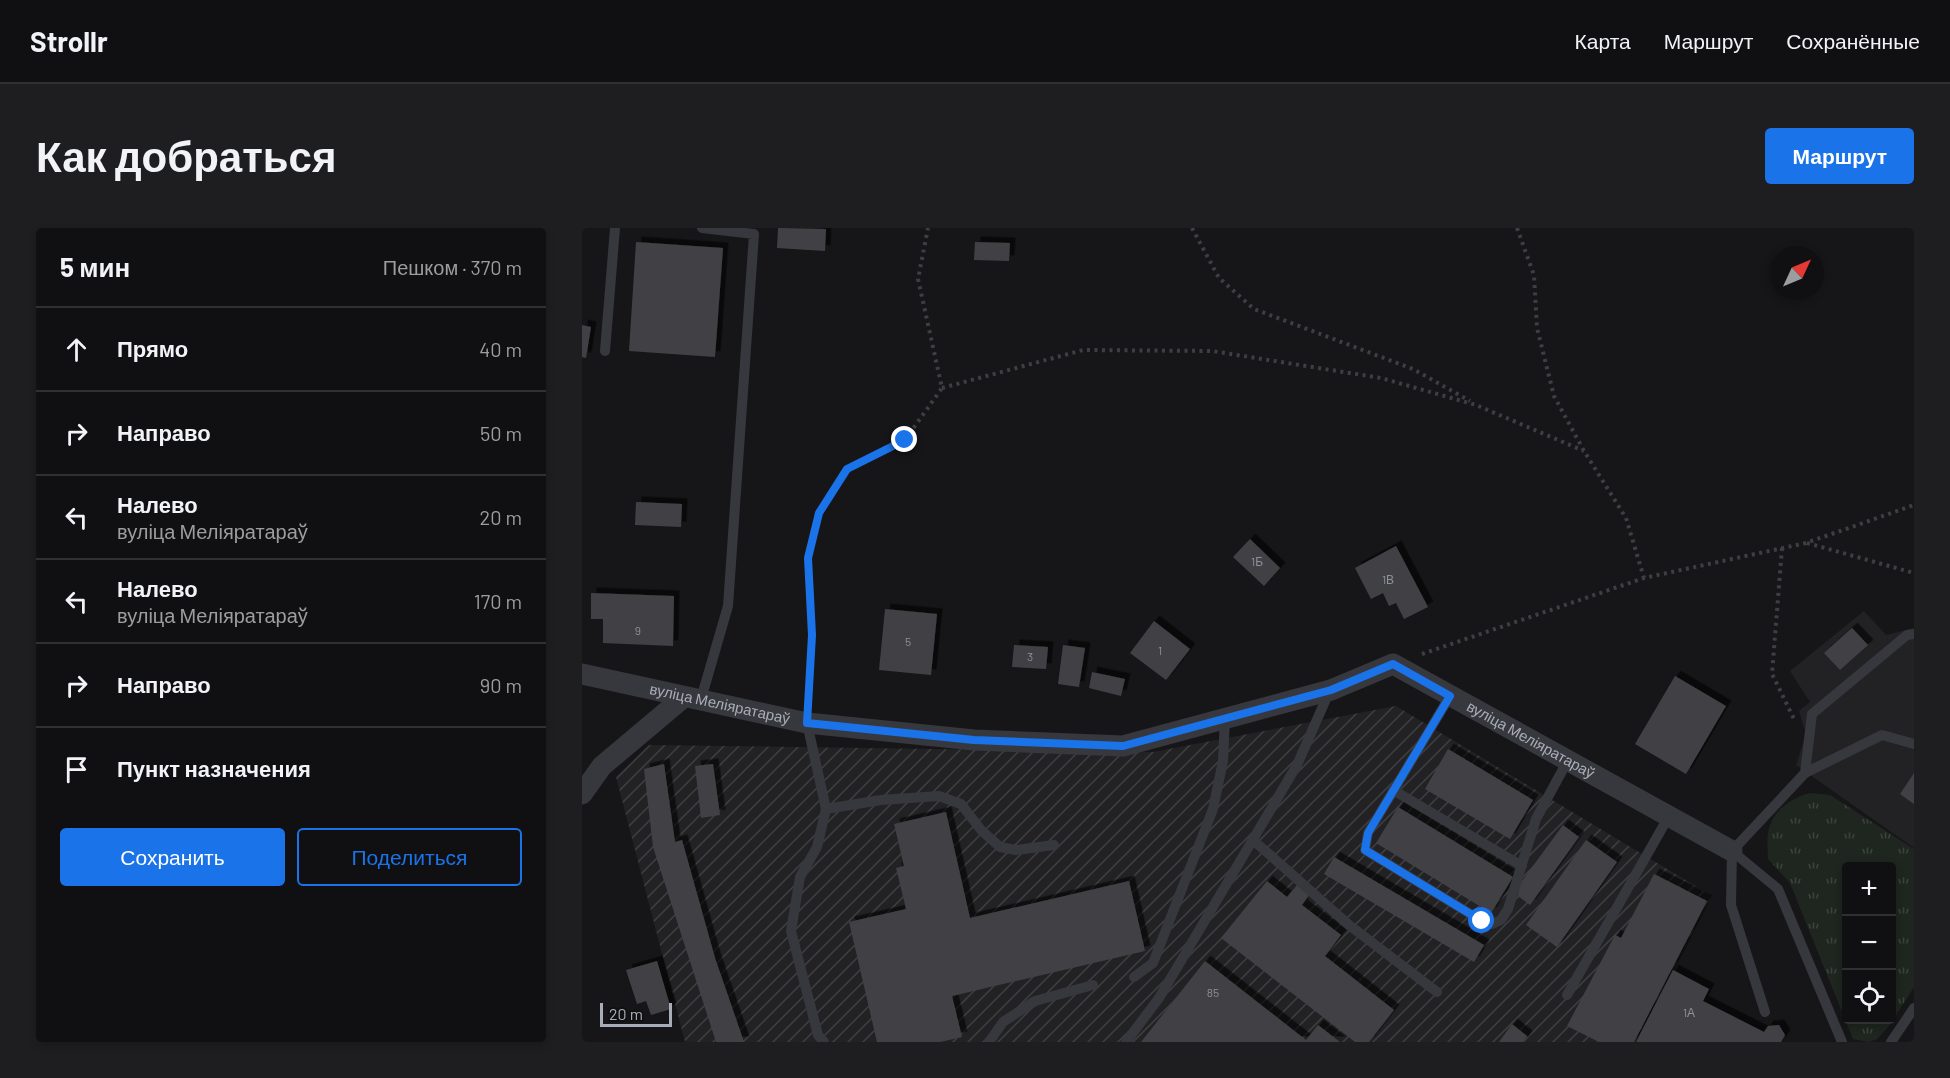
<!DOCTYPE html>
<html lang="ru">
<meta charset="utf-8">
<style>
:root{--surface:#101012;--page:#1e1e20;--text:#f1f3f6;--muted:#9c9d9f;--line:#303032;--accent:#1a73e8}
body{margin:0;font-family:Barlow,sans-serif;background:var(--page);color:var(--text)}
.controls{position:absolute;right:18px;bottom:18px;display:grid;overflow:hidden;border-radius:6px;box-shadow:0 3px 9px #0003}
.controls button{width:54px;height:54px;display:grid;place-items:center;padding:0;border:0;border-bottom:2px solid var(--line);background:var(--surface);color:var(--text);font:30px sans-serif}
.compass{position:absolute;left:1188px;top:18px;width:54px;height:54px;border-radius:50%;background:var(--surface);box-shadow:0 3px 9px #0003;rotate:46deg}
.scale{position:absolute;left:18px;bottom:15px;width:72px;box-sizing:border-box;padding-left:6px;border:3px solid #a8adb8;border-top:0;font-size:16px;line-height:21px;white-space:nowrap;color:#a8adb8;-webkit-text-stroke:4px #111113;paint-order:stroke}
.stop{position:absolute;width:18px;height:18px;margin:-14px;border:4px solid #1a73e8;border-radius:50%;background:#fff}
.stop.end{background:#1a73e8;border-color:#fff;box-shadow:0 2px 6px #0008}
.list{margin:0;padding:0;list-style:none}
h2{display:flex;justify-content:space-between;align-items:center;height:78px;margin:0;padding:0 24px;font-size:26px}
h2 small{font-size:20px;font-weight:400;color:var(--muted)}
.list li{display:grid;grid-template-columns:39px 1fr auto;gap:18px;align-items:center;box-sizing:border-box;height:84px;padding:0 24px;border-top:2px solid var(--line)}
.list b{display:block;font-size:22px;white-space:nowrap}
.list p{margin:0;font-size:20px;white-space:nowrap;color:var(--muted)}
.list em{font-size:20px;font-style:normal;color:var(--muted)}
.actions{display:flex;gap:12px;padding:18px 24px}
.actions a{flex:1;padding:14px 0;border:2px solid var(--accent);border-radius:6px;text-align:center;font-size:21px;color:var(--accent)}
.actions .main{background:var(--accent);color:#fff}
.icon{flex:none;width:33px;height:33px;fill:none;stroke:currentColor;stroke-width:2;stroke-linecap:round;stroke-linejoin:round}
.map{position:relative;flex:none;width:1332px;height:814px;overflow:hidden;border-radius:6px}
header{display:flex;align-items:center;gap:36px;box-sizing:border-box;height:84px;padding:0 30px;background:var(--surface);border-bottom:2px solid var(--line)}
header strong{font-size:28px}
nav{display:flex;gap:33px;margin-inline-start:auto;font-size:21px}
.intro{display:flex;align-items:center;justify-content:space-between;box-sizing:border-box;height:144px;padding:0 36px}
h1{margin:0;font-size:42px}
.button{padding:15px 27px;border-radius:6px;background:var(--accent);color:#fff;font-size:21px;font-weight:700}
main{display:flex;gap:36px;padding:0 36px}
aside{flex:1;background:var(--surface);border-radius:6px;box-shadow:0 3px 9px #0003}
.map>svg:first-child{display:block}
.built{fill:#222225}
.industrial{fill:url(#industrial-furrows)}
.grass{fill:url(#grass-tufts);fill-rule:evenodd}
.building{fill:#404145;filter:url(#shadow)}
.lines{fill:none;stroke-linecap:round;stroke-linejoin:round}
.path{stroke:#3d3f44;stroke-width:4;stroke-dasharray:3 4.5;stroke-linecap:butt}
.lane{stroke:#37383d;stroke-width:10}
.street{stroke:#37383d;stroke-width:21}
.route{stroke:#1a73e8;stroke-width:8}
.labels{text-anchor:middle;stroke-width:4.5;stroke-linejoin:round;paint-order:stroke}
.number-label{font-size:12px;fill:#8e929b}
.street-label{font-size:15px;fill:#a8adb8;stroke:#111113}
</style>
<header>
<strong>Strollr</strong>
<nav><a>Карта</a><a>Маршрут</a><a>Сохранённые</a></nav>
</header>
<div class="intro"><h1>Как добраться</h1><a class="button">Маршрут</a></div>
<main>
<aside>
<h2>5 мин<small>Пешком · 370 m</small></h2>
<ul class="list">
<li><svg class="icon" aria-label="ahead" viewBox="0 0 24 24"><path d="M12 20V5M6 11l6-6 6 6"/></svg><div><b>Прямо</b></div><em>40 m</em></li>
<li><svg class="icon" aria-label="right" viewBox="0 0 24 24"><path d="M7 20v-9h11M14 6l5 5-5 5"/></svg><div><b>Направо</b></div><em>50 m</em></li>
<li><svg class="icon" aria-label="left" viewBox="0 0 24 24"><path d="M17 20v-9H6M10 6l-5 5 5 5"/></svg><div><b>Налево</b><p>вуліца Меліяратараў</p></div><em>20 m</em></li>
<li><svg class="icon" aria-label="left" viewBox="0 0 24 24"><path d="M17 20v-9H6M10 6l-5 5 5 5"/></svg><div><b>Налево</b><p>вуліца Меліяратараў</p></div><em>170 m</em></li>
<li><svg class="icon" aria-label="right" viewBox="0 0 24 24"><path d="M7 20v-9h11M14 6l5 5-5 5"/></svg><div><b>Направо</b></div><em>90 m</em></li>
<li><svg class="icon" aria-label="arrive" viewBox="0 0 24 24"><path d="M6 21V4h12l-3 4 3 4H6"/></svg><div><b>Пункт назначения</b></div></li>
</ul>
<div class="actions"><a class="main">Сохранить</a><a>Поделиться</a></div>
</aside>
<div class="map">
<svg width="1332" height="814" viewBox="0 0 1332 814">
<defs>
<pattern id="industrial-furrows" width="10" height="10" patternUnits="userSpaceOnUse" patternTransform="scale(1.5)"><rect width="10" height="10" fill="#222225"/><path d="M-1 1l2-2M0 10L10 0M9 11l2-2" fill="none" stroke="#3f3f43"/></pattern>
<pattern id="grass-tufts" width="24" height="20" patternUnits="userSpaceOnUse" patternTransform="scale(1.5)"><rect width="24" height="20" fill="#1e261f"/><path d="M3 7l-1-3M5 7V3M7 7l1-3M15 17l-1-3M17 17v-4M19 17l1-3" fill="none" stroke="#3c433d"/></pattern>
<filter id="shadow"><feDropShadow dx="5.5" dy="-5.5" stdDeviation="0" flood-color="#0009"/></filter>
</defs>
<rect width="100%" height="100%" fill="#161618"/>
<path class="built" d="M1282 383 1304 407 1332 400V620L1214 537 1224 506 1217 483 1228 474 1208 443Z"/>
<path class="industrial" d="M814 478 1130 668 1053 814H103L34 549 67 517 571 524Z"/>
<path class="grass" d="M1228 565 1248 567 1332 621V759L1307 798 1295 811 1287 814 1271 811 1208 655 1186 631C1186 620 1184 607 1188 597 1194 580 1212 569 1228 565ZM1264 638H1310V792H1264Z"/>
<path class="building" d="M196 0 244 1 243 23 195 20Z
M54 14 141 20 133 129 47 123Z
M393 14 428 15 427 33 392 32Z
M0 97 9 99 4 130 0 129Z
M54 274 100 276 99 299 53 297Z
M668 311 698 340 682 358 651 329Z
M814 318 846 379 822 391 814 375 807 378 801 365 789 371 773 340Z
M9 365 92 368 91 418 21 415V391H9Z
M303 381 355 386 349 447 297 442Z
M572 393 608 421 584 452 548 425Z
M1270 400 1286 417 1258 442 1242 425Z
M432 417 466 419 464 441 430 439Z
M481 417 503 420 497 459 476 456Z
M510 444 543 451 539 468 507 460Z
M1093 448 1144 478 1104 546 1053 516Z
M866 521 951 572 928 611 843 561Z
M82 536 93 614 100 612 133 730 162 814H134L71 619 62 541Z
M131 536 138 587 119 590 113 538Z
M1332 545V576L1318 566Z
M816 579 931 649 909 685 794 615Z
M364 584 388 690 547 653 563 723 370 768 380 809 358 814H295L267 694 324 681 314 640 322 638 312 596Z
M981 597 997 609 948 677 936 668 937 657Z
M1004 612 1035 634 975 719 944 697Z
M752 629 902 717 892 734 742 646Z
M1072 646 1125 673 1052 814H1017L985 798 1033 707 1039 710Z
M685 653 705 669 715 657 727 667 720 677 759 707 743 728 812 782 787 814H773L639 710Z
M75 733 89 781 69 787 64 773 55 776 44 742Z
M623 733 724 812 736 797 758 814H559Z
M1091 742 1127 761 1121 773 1182 804 1186 798 1197 797 1203 807 1199 814H1054Z
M930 796 945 808 941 814H917Z"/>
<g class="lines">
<path class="path" d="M610 0 637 50 672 81 831 141 888 173
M935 0 952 47 955 100 972 168 1002 223 1044 290 1062 350
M360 160 501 122 630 123 799 150 894 177 1002 223
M1225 315 1332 345
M1200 320 1190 446 1212 491
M840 426 1062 350 1224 315 1332 277
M226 474 230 407 226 330 237 285 265 241 323 212 360 160 336 51 346 0"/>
<path class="lane" d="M23 123 33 0
M868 468 786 605 783 622 900 693 910 696 919 692 926 681 954 591 986 532
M119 471 146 378 172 6 120 0
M225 495 244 581 235 619 218 649 209 703 236 807 242 814
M1223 545 1300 507 1332 516
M811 562 940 638
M244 581 299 572 357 568 379 576 399 602 418 619 434 622 472 617
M671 612 767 697 855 764
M1150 623 1196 661 1260 814
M552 749 571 735 631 581 641 533 643 490
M985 767 1087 588
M1183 784 1149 677 1150 623 1223 545 1230 486 1325 407 1332 406
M407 814 421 794 453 773 511 757
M544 814 577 770 715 537 748 462
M1309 814 1332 780"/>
<g class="street">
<path id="s1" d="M0 446 225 495 392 512 541 518 749 462 811 436 1150 623"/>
<path d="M0 566 20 538 102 469"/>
</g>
</g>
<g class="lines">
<path class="route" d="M323 212 265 241 237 285 226 330 230 407 225 495 392 512 541 518 749 462 811 436 868 468 786 605 783 622 900 693"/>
</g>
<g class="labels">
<g class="number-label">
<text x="675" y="338">1Б</text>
<text x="806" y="356">1В</text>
<text x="56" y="407">9</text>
<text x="326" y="418">5</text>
<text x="578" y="427">1</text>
<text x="448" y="433">3</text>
<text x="631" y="769">85</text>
<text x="1107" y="789">1А</text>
</g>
<g class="street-label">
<text dy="5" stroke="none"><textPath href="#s1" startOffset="141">вуліца Меліяратараў</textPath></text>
<text dy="5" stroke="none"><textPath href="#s1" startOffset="987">вуліца Меліяратараў</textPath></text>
</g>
</g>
</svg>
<div class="controls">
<button>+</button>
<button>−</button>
<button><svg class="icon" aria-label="locate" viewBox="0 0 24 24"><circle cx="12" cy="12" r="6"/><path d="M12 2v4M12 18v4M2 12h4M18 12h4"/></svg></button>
</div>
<svg class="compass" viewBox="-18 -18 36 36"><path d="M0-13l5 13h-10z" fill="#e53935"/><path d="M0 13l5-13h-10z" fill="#9c9d9f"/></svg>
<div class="scale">20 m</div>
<div class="stop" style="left:900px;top:693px"></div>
<div class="stop end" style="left:323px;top:212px"></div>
</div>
</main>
